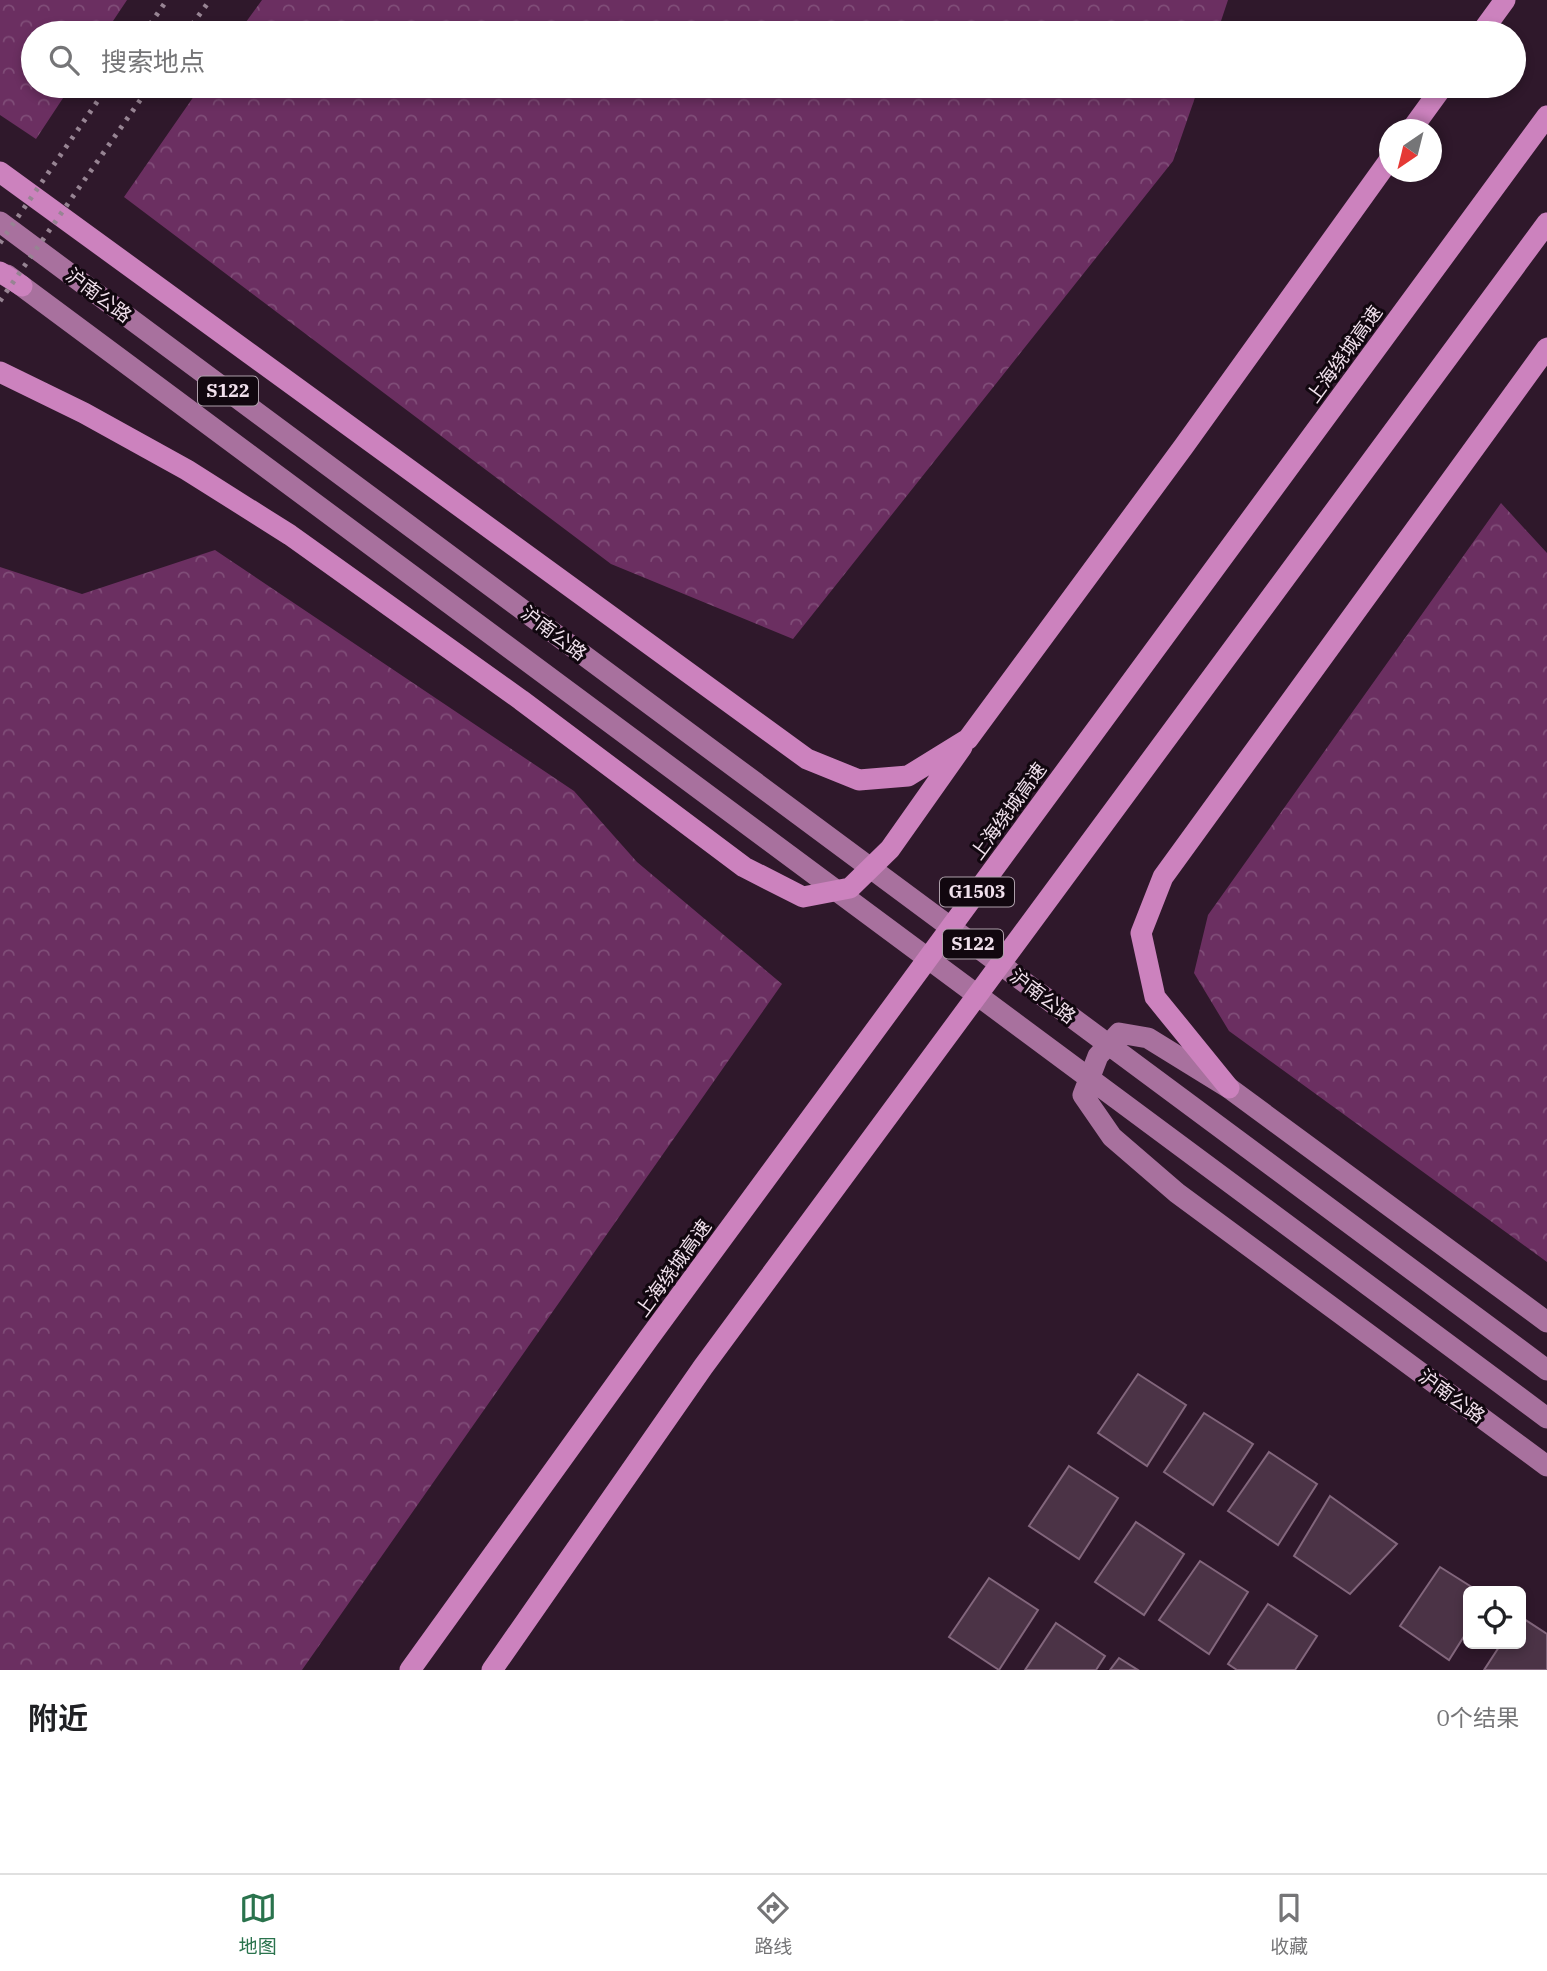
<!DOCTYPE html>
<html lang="zh">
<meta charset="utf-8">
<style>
:root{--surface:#fff;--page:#f6f6f6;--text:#202124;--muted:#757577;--line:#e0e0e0;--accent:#2a734d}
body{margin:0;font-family:"IBM Plex Serif","Noto Sans SC",serif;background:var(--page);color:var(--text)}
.controls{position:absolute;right:21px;bottom:21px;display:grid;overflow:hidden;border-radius:10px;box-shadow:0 4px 10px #0003}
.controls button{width:63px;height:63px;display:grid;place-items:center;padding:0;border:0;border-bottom:2px solid var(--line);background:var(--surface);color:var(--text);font:35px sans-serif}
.compass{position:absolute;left:1379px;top:119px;width:63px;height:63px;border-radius:50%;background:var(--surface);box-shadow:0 4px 10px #0003;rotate:215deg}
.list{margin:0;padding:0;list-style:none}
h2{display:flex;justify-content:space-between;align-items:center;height:91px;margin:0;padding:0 28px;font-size:30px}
h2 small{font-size:23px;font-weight:400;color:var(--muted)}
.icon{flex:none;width:38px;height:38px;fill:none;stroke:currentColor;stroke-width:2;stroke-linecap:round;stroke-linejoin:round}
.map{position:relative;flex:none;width:1547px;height:1670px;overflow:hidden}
.search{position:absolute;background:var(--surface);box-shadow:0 4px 10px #0003;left:21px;right:21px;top:21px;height:77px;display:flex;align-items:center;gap:18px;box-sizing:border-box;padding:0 24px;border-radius:38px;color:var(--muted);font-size:26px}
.sheet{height:203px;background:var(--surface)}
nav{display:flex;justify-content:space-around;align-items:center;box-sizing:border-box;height:98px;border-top:2px solid var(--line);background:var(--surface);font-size:19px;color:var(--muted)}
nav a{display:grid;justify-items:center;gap:4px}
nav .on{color:var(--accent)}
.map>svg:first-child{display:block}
.forest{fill:url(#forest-crowns)}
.building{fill:#4b3346;stroke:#82667c;stroke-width:2}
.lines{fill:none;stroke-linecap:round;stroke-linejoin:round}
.major{stroke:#a8719e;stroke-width:21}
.highway{stroke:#cc82be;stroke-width:21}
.rail{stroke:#978493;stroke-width:5;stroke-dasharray:3.5 7;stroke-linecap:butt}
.labels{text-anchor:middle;stroke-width:6;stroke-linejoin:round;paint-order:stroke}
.shield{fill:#11070f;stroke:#ad9faa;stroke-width:2}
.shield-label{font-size:18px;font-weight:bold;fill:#f0e0ec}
.street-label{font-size:19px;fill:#f0e0ec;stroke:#11070f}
</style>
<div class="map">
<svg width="1547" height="1670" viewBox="0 0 1547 1670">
<defs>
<pattern id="forest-crowns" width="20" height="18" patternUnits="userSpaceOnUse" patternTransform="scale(1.75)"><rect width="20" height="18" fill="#6b2f61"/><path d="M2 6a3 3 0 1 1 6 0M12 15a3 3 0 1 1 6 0" fill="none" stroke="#804d78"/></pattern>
</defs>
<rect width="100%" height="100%" fill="#2f182b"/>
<path class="forest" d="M0 0H127L105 33H33V86H71L36 139 0 115Z
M262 0H1228L1217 33H238Z
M201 86H1199L1173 161 793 639 611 564 124 197Z
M1501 503 1547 553V1262L1229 1031 1194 973 1208 915Z
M215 550 574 791 637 862 782 984 302 1670H0V567L82 594Z"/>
<path class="building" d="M1138 1374 1186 1405 1147 1466 1098 1433Z
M1204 1413 1253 1444 1213 1505 1164 1472Z
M1269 1452 1317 1484 1278 1545 1228 1511Z
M1069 1466 1118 1498 1079 1559 1029 1526Z
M1330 1496 1397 1544 1350 1594 1294 1556Z
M1136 1522 1184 1554 1144 1615 1095 1582Z
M1200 1561 1248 1592 1209 1654 1159 1620Z
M1440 1567 1478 1591H1468V1630L1449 1660 1400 1626Z
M989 1578 1038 1610 999 1670 949 1637Z
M1268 1604 1317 1636 1295 1670H1237L1228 1664Z
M1521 1617 1547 1634V1670H1484L1501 1644H1521Z
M1056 1623 1105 1656 1096 1670H1025Z
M1119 1658 1138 1670H1110Z"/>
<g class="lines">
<path class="major" d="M0 222 1547 1370
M7 275 1547 1418
M1547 1322 1229 1088 1148 1038 1119 1033 1098 1056 1083 1095 1112 1137 1177 1193 1547 1466"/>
<path class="highway" d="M1481 33 1505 0
M1411 130 1443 86
M0 172 807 759 859 780 908 776 968 739 1184 446 1390 159
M0 272 22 286
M0 372 84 413 187 470 290 535 521 700 744 867 803 897 850 888 890 849 962 747
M1229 1088 1155 997 1141 933 1163 877 1547 348
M410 1670 649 1338 1547 116
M492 1670 703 1367 1547 223"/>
<path class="rail" d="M144 33 167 0
M186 33 210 0
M0 243 108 86
M0 301 150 86"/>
</g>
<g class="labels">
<g class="shield">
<rect x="198" y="376.5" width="60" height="29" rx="5"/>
<rect x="940" y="877.5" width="74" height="29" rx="5"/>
<rect x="943" y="929.5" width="60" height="29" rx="5"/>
</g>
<g class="shield-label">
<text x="228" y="397">S122</text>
<text x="977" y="898">G1503</text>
<text x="973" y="950">S122</text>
</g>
<g class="street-label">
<text transform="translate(99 295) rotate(37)" y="7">沪南公路</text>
<text transform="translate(1344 354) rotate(-54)" y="7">上海绕城高速</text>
<text transform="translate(554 633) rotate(37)" y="7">沪南公路</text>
<text transform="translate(1008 811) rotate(-54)" y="7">上海绕城高速</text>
<text transform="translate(1043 996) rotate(37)" y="7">沪南公路</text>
<text transform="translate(673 1268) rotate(-54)" y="7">上海绕城高速</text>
<text transform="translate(1452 1396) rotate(36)" y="7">沪南公路</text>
</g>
</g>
</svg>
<div class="controls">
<button><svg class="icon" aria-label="locate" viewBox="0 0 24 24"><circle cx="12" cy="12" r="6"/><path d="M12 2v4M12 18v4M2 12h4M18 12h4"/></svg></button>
</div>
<svg class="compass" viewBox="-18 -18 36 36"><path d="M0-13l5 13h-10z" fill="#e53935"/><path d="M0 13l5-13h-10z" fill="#757577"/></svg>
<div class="search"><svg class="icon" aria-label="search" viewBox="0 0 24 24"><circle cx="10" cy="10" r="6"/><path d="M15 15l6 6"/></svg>搜索地点</div>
</div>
<section class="sheet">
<h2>附近<small>0个结果</small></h2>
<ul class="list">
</ul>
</section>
<nav>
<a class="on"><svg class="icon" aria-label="map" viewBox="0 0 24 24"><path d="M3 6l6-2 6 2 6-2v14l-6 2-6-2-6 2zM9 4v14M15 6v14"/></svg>地图</a>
<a><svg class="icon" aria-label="directions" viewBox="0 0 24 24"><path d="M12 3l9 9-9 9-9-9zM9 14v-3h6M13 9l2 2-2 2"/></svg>路线</a>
<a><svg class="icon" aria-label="saved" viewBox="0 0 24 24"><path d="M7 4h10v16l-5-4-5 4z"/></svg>收藏</a>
</nav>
